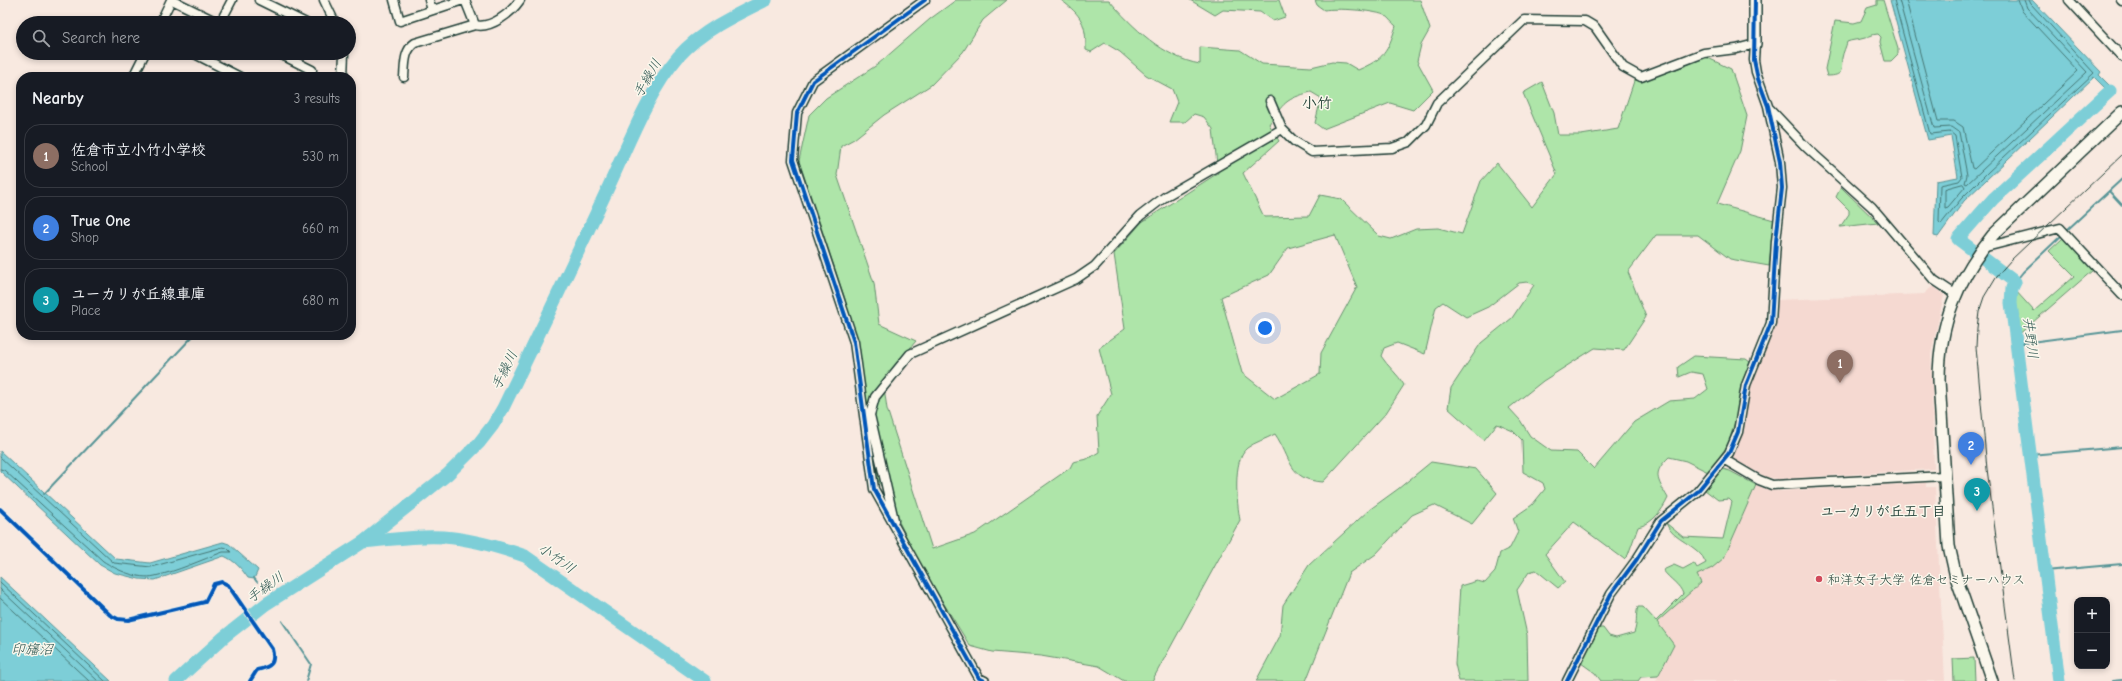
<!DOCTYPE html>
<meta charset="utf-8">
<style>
:root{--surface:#171b24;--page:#242831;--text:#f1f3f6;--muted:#9ea1a6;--line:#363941;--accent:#d1495b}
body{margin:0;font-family:"Comic Neue","Klee One",sans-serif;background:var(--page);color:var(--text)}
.controls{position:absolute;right:12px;bottom:12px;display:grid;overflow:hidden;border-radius:8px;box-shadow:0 2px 6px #0003}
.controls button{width:36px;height:36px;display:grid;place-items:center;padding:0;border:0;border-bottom:1px solid var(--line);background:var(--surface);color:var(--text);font:20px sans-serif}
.you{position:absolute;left:1265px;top:328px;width:14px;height:14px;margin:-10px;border:3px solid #fff;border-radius:50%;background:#1a73e8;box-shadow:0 0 0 6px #1a73e833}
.badge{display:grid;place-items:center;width:26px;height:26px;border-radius:50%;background:var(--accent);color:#fff;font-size:13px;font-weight:700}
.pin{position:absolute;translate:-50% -33px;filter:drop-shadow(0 1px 2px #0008)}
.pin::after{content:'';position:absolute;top:21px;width:14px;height:12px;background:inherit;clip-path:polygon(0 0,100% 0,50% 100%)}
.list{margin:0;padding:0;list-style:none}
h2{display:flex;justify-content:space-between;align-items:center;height:52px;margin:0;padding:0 16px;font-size:17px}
h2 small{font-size:13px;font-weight:400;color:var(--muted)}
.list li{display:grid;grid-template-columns:26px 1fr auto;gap:12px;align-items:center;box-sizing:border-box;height:64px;margin:0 8px 8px;padding:0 8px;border:1px solid var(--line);border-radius:16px}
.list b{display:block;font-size:15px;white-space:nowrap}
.list p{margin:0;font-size:13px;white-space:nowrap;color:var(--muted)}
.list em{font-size:13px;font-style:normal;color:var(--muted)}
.icon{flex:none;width:22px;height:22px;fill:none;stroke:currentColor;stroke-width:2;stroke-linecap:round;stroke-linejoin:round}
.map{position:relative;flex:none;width:2122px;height:681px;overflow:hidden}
.search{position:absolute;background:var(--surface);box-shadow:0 2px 6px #0003;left:16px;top:16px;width:340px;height:44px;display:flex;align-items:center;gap:10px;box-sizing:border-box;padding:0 14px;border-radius:22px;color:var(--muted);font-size:15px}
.panel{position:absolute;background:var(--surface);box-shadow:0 2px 6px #0003;left:16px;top:72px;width:340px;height:268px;border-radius:16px}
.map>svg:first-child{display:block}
.built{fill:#f5d9d1}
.green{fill:#aee5a9;stroke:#66916e;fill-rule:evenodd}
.water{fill:#7dced7;stroke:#579496}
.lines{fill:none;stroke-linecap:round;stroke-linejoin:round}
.shore{stroke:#457775;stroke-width:1}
.stream{stroke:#579496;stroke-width:2}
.river{stroke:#7dced7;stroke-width:13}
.street-casing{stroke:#1f3d34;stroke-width:11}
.secondary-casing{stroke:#1f3d34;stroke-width:14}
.street{stroke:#fbf7ec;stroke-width:8}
.secondary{stroke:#fbf7ec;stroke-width:11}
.tram{stroke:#1f3d34;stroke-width:1}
.cycleway-casing{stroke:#fbf7ec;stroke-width:6}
.cycleway{stroke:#0057b8;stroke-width:4}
.poi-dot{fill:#d1495b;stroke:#fbf7ec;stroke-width:1.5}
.labels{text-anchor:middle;stroke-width:3;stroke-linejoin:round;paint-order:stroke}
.poi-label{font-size:13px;fill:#1f3d34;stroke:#fbf7ec;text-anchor:start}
.water-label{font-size:14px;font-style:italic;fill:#325a55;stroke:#fbf7ec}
.neighbourhood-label{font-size:14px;font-weight:bold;fill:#1f3d34;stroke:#fbf7ec}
.quarter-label{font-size:15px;font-weight:bold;fill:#1f3d34;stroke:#fbf7ec}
</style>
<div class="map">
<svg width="2122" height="681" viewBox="0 0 2122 681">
<rect width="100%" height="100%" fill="#f8e9e0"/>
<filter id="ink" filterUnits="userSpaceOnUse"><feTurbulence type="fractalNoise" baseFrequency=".025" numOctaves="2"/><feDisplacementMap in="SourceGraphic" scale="8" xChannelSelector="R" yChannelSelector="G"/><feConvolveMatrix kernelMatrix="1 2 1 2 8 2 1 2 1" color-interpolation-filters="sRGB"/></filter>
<g filter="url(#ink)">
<path class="built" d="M1933 286 1944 295 1931 354 1934 469 1778 479 1766 477 1734 460 1732 457 1739 440 1749 384 1772 333 1777 300 1924 294Z
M1926 483V487H1935L1945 681H1656L1674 645 1657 622 1700 583 1696 575 1712 568 1724 558 1756 485 1766 489 1779 491Z"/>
<path class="green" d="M956 0H1007L983 20 963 52 931 85 884 115 854 139 841 146 837 175 874 283 879 324 916 341 883 380 887 409 932 549 975 534 1070 468 1073 462 1087 459 1099 452 1097 416 1111 394 1099 348 1125 329 1114 254 1142 222 1218 173 1213 129 1204 117 1194 114 1185 122H1169L1177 102 1172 89 1146 75 1120 52 1105 43 1091 52 1086 50C1086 23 1082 16 1061 0H1109C1132 27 1164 58 1200 64V47L1240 50 1262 64 1311 67 1332 62 1346 63 1358 70C1385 58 1387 53 1396 26 1392 23 1388 17 1384 15 1372 10 1336 8 1324 10L1317 5 1315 0H1420L1430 29 1421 45 1417 61 1433 90 1413 110 1390 103 1323 129 1315 123 1321 98 1311 92C1285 99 1284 103 1269 124L1279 141 1243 173 1264 217 1309 216 1320 195 1341 199 1379 236 1391 239 1416 229 1438 228 1462 234 1481 181 1497 163 1532 207 1557 174 1523 93 1542 82 1554 113 1558 135H1581L1618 129 1634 81 1674 70 1706 57 1731 69 1747 116 1740 151 1717 204 1774 220 1769 266 1730 259 1698 235H1656L1628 272 1646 317 1624 350 1595 348 1543 381 1509 408 1520 420 1530 436 1551 451 1577 452 1594 469 1634 422 1669 401 1695 399 1708 389 1703 374 1691 372 1679 377 1678 367 1694 356 1746 359 1750 362 1741 385 1736 418 1728 445 1708 472 1686 461 1669 457C1652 473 1657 479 1668 498 1662 511 1652 524 1638 527L1628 555 1624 559 1574 522 1545 554 1565 582 1558 588 1536 570 1529 572 1517 590 1527 635 1528 681H1459L1455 664 1460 586 1477 581 1485 583 1495 572 1500 553 1510 548 1518 532 1513 518 1532 505 1545 489 1543 483 1523 472 1522 440 1513 431 1497 424 1484 440 1448 408 1451 388 1481 343 1512 318 1534 285 1527 282 1519 283 1488 307 1466 317 1443 302 1436 307 1425 354 1397 343 1384 348 1381 356C1388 367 1398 374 1404 385L1386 413 1323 482C1288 480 1292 459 1275 434 1266 439 1255 442 1247 448 1232 460 1237 504 1240 520L1152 681H1124L1099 666 1041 656 992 652 970 646 923 570 877 478 864 383 845 299 799 161 809 115 826 98 877 65 930 19ZM1335 235 1357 287 1321 353 1320 374 1275 399 1242 373 1221 297 1269 275 1288 248Z
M1190 0H1279L1285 17 1273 21 1260 12 1223 10 1215 15Z
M1877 0H1883L1898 49V54L1891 61H1885L1880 42 1881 37 1878 34C1871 34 1868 38 1861 39 1856 40 1852 40 1847 42 1846 47 1843 52 1842 58 1841 70 1844 76 1827 76L1825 69 1835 21 1854 23 1861 21 1867 8 1877 5Z
M1841 187 1878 223 1840 227 1849 214V210L1836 197Z
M2063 238 2093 270 2017 336 2013 303 2015 290 2034 311 2074 276 2049 251Z
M1431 462 1476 469 1497 493 1472 524 1434 505 1412 515 1376 554 1349 573 1306 681H1256L1280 636 1283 605 1309 565 1369 510 1398 489Z
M1723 469 1730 471 1756 485 1724 558 1712 568 1697 575 1701 583 1657 622 1674 645 1658 676 1641 677 1638 681H1601L1595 673 1581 663 1599 628H1603L1609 636 1616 638 1634 633C1638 622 1635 616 1638 607H1643L1656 621 1683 594C1680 584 1669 579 1663 570L1674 565 1683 569 1694 563 1697 568 1706 563C1699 544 1672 541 1666 523L1683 537 1723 539 1732 502 1729 499 1718 500 1705 490Z
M1974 658 1975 681H1954L1953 659Z"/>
<path class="water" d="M1890 0H2032L2101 72 2099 75 2111 87 2107 90 2094 77 1964 201 1938 237 1934 236 1936 181 1958 177 1951 136 1928 140Z
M0 451 116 559 150 563 223 542 229 544 258 570 254 579 248 578C241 568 235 561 224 556L155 580 139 579 115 573 100 565 0 471Z
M0 577 111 681H0Z"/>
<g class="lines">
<path class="shore" d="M1894 0 1930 134 1950 132 1955 136 1962 177 1959 181 1940 185 1939 222 1941 224 1961 199 1988 172 2094 73 2031 4 2029 0
M1899 0 1934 128 1952 127 1959 132 1967 175 1965 183 1967 184 2087 72 2027 8 2024 0
M1906 0 1938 121H1954L1963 127 1972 168 1974 169 2078 71 2022 11 2018 0
M1963 184 1965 187 1948 207 1945 208V189Z
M0 457 114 563 151 567 223 547 227 548 231 552H223C201 560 178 571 155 576 138 580 117 570 103 561L4 470 0 469
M0 582 105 681
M0 589 98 681
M0 598 89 681"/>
<path class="stream" d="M2107 87 2110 91
M2109 191 2122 205
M2066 231 2122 179
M2015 282 2023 272 2063 234
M2016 344 2122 330
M2030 455 2122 447
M44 494 194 335
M2045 571 2122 564
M254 578 257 582
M282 621 311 664 306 681
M2112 681 2122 680"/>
<path class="river" d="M363 542C390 540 417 535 444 537 472 539 499 547 525 556L705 681
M176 681 224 637 266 604 363 542 448 474 479 443 493 425 503 408C538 336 573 263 607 190 627 148 647 93 678 57 701 31 735 15 766 0
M2059 681 2011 303 2012 288 2015 282 1958 239 1993 199 2110 91"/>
<g class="street-casing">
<path id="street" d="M172 0 219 23
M259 0 306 23
M324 0 335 23
M394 0 400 21 463 0
M429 0 432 10
M465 0 475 25
M925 0 813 81 797 113 793 160 854 342 874 489 979 678 985 681
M2069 0 2122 57
M2121 0 2122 1
M160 23 171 0
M220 23 232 0
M193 53 240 77
M278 53 312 70 308 77
M133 77 145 53
M343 77 344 53
M404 77C405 65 404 50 415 43L475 25C491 29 511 13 520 0
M1270 101 1282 129 1294 141 1312 152 1392 148 1409 142 1426 125 1437 103 1524 20 1585 21 1595 27 1623 67 1641 77 1704 53 1736 49 1755 44 1754 60 1756 72 1768 106 1780 162 1782 188 1776 241 1771 323 1746 385 1738 432 1729 453 1697 492 1661 521 1637 559 1611 594 1567 681
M1770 109 1806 147 1872 207 1934 280 1955 294
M1982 248 2060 228 2122 295
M1725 460 1759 480 1772 485 1944 476
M894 520 870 415 875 397 910 354 1076 279 1095 266 1140 216 1166 196 1282 129"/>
</g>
<g class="secondary-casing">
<path id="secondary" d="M1755 44V0
M1992 681 1956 577 1949 546 1939 380C1939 324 1958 278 1993 235L2122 112"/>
</g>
<use href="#street" class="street"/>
<use href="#secondary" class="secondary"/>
<path class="tram" d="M2015 681 1987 469 1976 347 1977 328 1979 312 1984 297 1996 277 2011 260 2122 155"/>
<g class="cycleway-casing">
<path id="cycleway" d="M925 0 813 81 797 113 793 160 854 342 874 489 979 678 985 681
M0 509 110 615 118 619 128 620 205 602 214 584 222 582 228 585 272 649C276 664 270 667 257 670L250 681
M1567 681 1611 594 1637 559 1661 521 1697 492 1729 453 1738 432 1746 385 1771 323 1776 241 1782 188 1780 162 1768 106 1758 79 1754 60 1755 0"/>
</g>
<use href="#cycleway" class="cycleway"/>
</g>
</g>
<circle class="poi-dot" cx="1819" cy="579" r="4"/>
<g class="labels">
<g class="poi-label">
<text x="1827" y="584">和洋女子大学 佐倉セミナーハウス</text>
</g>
<g class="water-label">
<text transform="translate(647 78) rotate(-60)" y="5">手繰川</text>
<text transform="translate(2031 338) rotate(83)" y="5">井野川</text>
<text transform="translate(504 370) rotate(-64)" y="5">手繰川</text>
<text transform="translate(557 558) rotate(35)" y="5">小竹川</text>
<text transform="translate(265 587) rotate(-35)" y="5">手繰川</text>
<text x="32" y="654">印旛沼</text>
</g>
<g class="neighbourhood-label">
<text x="1883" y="516">ユーカリが丘五丁目</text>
</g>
<g class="quarter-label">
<text x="1317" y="108">小竹</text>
</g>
</g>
</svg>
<div class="controls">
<button>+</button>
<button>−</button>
</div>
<div class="you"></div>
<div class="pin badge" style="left:1840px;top:383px;background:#8d6e63">1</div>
<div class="pin badge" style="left:1971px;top:465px;background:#3f7fe0">2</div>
<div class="pin badge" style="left:1977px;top:511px;background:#0f9aa8">3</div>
<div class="search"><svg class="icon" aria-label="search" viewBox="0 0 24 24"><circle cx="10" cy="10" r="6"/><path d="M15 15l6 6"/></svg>Search here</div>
<section class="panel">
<h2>Nearby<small>3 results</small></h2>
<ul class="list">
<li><span class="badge" style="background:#8d6e63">1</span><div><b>佐倉市立小竹小学校</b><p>School</p></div><em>530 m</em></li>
<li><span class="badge" style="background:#3f7fe0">2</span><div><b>True One</b><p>Shop</p></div><em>660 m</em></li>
<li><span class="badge" style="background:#0f9aa8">3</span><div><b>ユーカリが丘線車庫</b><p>Place</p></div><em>680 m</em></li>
</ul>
</section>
</div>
